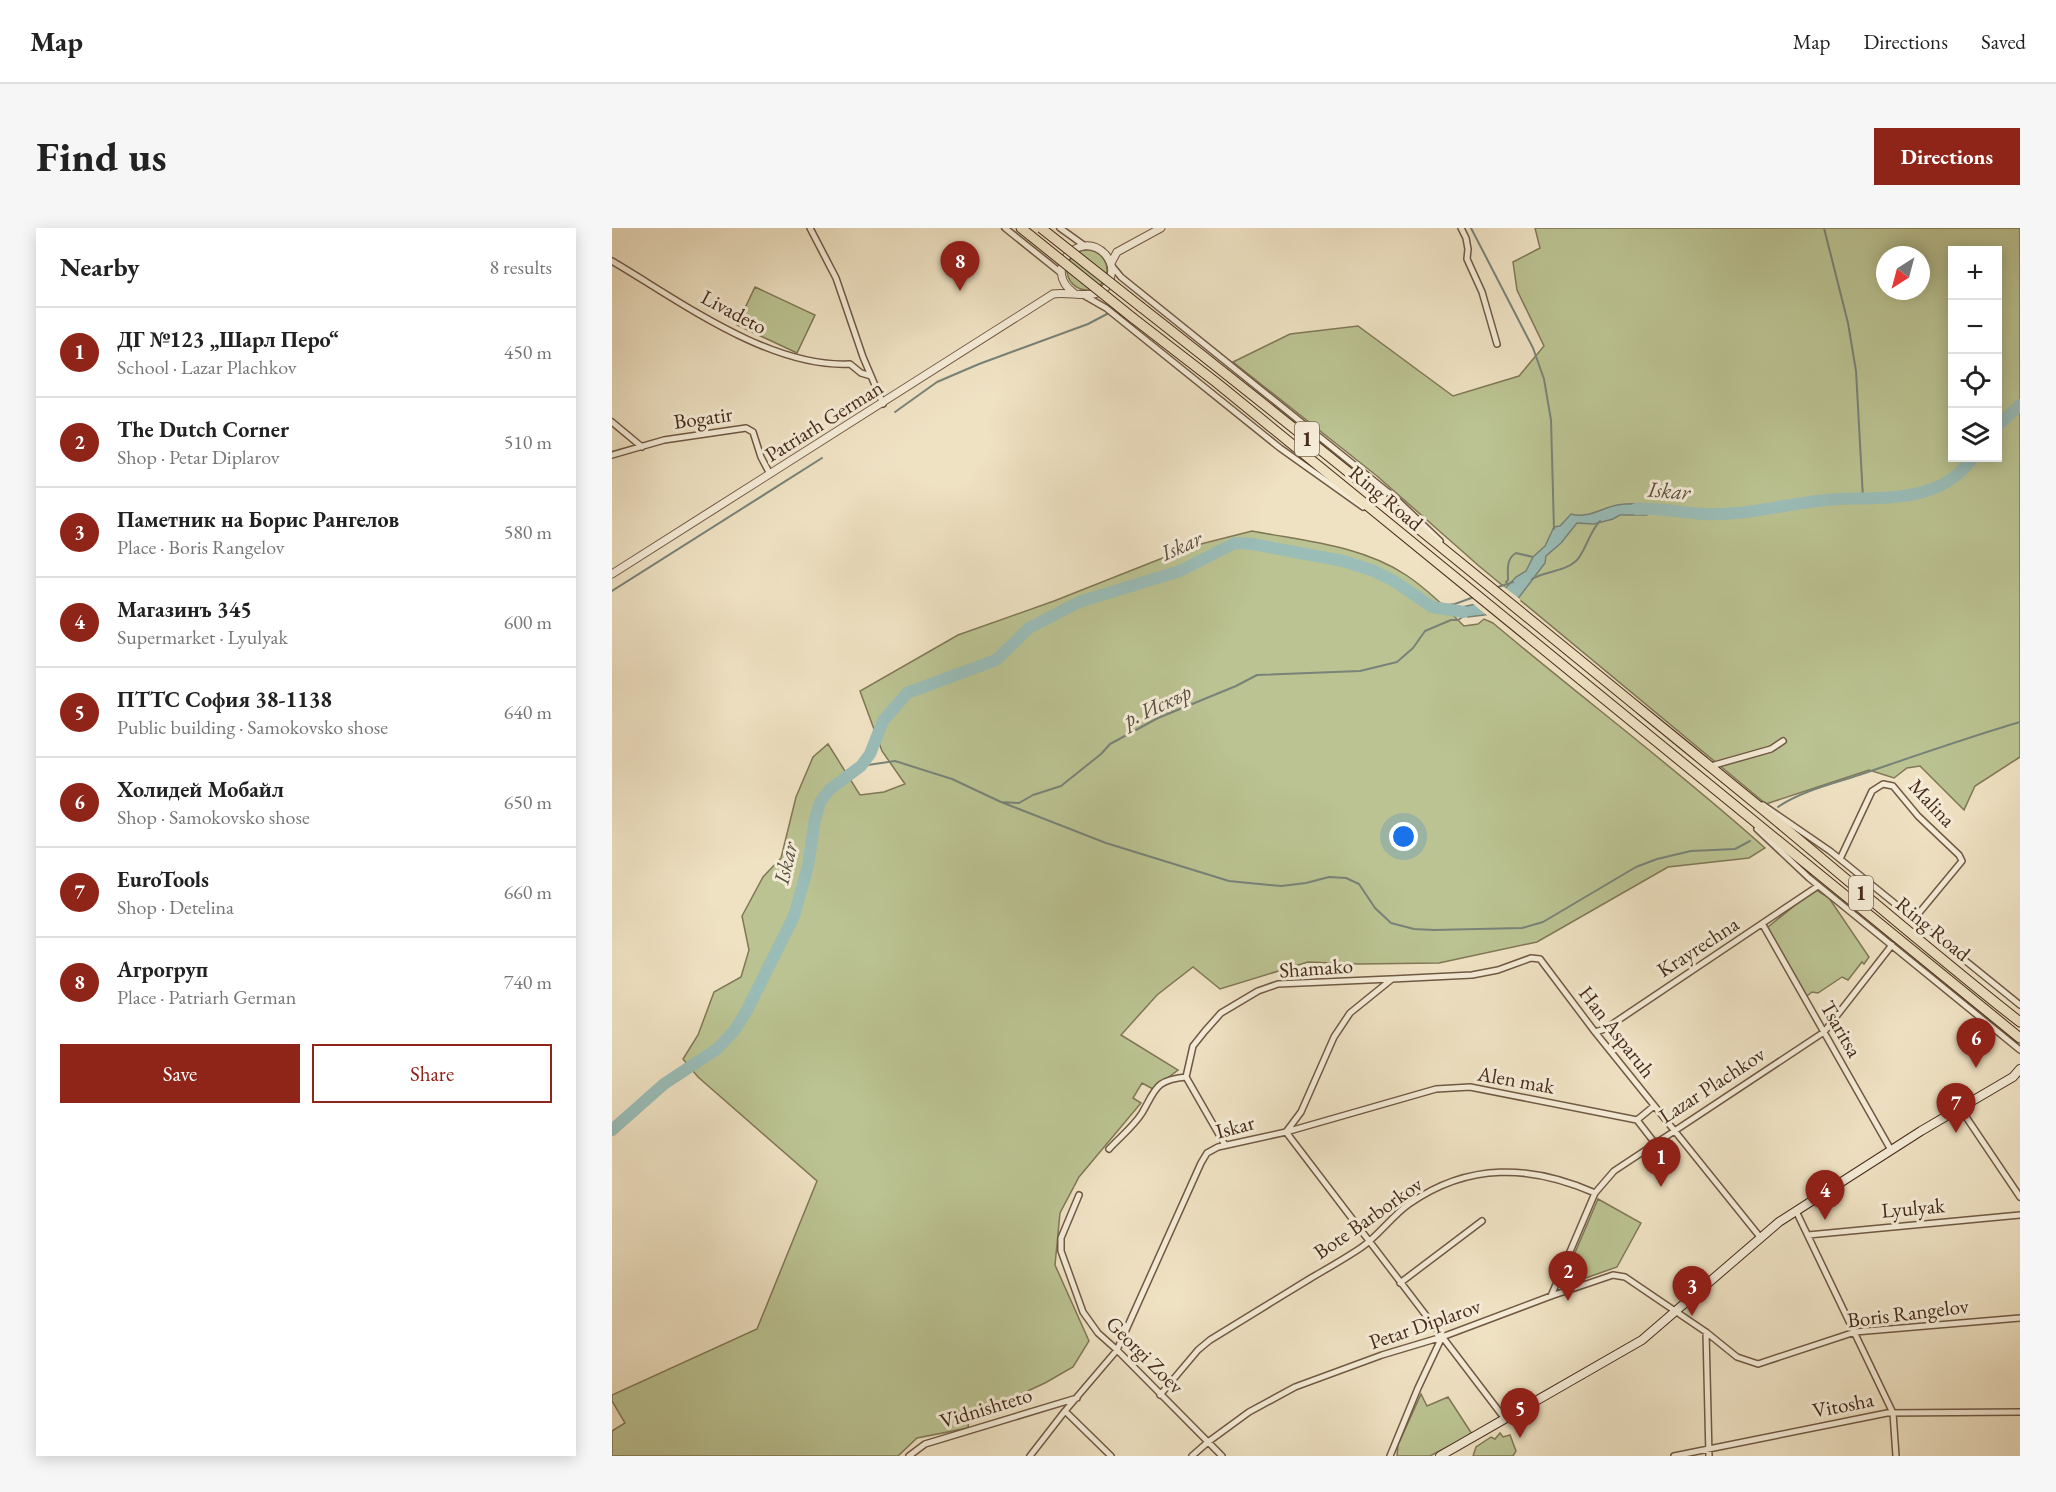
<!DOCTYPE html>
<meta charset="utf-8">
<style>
:root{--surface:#fff;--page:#f6f6f6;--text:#222;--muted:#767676;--line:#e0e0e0;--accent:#8f2418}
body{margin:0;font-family:"EB Garamond",serif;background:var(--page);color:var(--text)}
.controls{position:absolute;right:18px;top:18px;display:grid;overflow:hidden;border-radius:0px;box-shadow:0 3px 15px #0003}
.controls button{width:54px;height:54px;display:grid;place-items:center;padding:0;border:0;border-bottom:2px solid var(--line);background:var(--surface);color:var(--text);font:30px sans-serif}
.compass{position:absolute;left:1264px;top:18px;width:54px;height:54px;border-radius:50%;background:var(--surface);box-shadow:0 3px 15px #0003;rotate:216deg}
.you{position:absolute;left:792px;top:609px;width:21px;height:21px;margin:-15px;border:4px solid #fff;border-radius:50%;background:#1a73e8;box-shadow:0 0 0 9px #1a73e833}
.badge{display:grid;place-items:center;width:39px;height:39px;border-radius:50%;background:var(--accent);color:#fff;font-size:20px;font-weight:700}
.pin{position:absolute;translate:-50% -50px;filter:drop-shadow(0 2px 3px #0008)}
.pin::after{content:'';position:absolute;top:32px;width:21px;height:18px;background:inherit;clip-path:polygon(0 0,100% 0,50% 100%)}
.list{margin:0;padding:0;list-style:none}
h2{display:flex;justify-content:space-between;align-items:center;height:78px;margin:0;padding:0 24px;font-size:26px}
h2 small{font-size:20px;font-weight:400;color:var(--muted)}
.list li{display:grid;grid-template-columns:39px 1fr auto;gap:18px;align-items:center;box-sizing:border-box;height:90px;padding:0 24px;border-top:2px solid var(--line)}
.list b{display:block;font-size:22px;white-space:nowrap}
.list p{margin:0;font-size:20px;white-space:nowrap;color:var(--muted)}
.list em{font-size:20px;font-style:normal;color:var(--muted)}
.actions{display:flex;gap:12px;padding:18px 24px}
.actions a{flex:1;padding:14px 0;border:2px solid var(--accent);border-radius:0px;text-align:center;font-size:21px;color:var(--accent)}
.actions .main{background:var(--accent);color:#fff}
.icon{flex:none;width:33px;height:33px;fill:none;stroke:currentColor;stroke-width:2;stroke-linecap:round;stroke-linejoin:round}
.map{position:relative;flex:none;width:1408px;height:1228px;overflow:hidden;border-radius:0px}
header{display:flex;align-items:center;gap:36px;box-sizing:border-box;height:84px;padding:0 30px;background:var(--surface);border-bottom:2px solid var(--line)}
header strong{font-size:28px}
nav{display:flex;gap:33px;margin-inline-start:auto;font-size:21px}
.intro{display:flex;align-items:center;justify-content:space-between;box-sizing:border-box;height:144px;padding:0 36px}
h1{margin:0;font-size:42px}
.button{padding:15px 27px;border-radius:0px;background:var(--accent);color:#fff;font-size:21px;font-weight:700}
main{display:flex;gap:36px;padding:0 36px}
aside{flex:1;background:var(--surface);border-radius:0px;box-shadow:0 3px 15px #0003}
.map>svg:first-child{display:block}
.green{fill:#bbc392;stroke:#807756;stroke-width:1.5;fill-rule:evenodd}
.water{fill:#9abdb8;stroke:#788379;stroke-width:1.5}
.pier{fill:#efe2c3}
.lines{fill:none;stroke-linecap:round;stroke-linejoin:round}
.stream{stroke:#788379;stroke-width:2}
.river{stroke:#9abdb8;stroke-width:12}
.minor-casing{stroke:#705944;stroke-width:8}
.tertiary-casing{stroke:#705944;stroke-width:9}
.secondary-casing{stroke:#452b1a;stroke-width:10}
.trunk-casing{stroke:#452b1a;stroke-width:11}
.minor{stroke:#f5ecd8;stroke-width:5}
.tertiary{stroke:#f5ecd8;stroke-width:7}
.secondary{stroke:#f5ecd8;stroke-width:8}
.trunk{stroke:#efe2c3;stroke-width:9}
.trunk-bridge-casing{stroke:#452b1a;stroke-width:11;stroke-linecap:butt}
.trunk-bridge{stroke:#efe2c3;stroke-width:9}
.labels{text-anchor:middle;stroke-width:6;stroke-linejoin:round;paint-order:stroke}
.shield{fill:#f5ecd8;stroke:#7a6553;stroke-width:1.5}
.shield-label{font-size:20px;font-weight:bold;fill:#452b1a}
.street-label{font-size:21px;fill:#452b1a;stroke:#f5ecd8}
.water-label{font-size:22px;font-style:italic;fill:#5a5042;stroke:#f5ecd8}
</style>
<header>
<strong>Map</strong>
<nav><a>Map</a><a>Directions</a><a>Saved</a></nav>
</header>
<div class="intro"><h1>Find us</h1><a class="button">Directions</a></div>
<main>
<aside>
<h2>Nearby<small>8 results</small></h2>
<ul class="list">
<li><span class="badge">1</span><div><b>ДГ №123 „Шарл Перо“</b><p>School · Lazar Plachkov</p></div><em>450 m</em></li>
<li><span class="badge">2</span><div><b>The Dutch Corner</b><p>Shop · Petar Diplarov</p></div><em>510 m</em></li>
<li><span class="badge">3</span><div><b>Паметник на Борис Рангелов</b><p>Place · Boris Rangelov</p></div><em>580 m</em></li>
<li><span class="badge">4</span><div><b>Магазинъ 345</b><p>Supermarket · Lyulyak</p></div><em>600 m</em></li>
<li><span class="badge">5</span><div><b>ПТТС София 38-1138</b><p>Public building · Samokovsko shose</p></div><em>640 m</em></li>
<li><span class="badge">6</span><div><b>Холидей Мобайл</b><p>Shop · Samokovsko shose</p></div><em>650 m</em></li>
<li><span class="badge">7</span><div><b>EuroTools</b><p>Shop · Detelina</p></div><em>660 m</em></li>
<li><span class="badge">8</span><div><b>Агрогруп</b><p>Place · Patriarh German</p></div><em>740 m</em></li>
</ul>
<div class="actions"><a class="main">Save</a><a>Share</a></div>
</aside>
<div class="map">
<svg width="1408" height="1228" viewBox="0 0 1408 1228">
<rect width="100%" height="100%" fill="#efe2c3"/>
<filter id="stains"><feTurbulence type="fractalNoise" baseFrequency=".00333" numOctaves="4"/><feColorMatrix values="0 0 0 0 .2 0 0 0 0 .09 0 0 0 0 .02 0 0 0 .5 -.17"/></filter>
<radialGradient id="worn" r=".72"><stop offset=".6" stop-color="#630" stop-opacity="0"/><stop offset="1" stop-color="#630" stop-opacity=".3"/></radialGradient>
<path class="green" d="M923 0H1408V529L1363 558 1352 582 1308 538 1295 540 1282 550 1257 542 1154 576 867 338 765 248 621 134 678 106 746 98 841 168 907 148 932 118 905 62 901 34 928 20ZM1340 22H1386V230H1340ZM1273 27H1309V63H1273Z
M455 42a20 20 0 1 1 40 0a20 20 0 1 1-40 0Z
M143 59 203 87 185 125 125 97Z
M640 303C691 313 749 317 794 347 815 361 834 380 852 398L866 396 872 391 881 395C971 471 1065 541 1153 620L1137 630 1056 639 925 714 827 735 747 736 696 734 608 761 581 739 545 767 509 807 566 842 541 861 530 855 521 870 529 875 467 949 448 985 443 1037 477 1113 461 1139 433 1155 357 1190 356 1200 305 1210 286 1228H0V1203L13 1195 0 1173V1167L145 1101 205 953 86 849 71 831 86 807 102 764 129 749 137 722 130 688 151 649 169 630 184 569 201 529 216 516 248 567 272 564 293 556 270 523 248 463 346 407 442 373 581 318Z
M1203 661 1217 670 1257 729 1252 736 1250 734 1236 752 1230 749 1206 765 1200 764 1195 768 1155 702 1156 699Z
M986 971 1029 995 1005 1039 965 1053 956 1041Z
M809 1166 815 1178 836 1169 860 1206 818 1228H785L786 1217Z
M888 1205 891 1209 898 1207 904 1223 901 1228H861L864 1219 879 1209 883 1211Z"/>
<path class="water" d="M1040 276 1035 287H1008L1001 291 982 296 965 295 949 315 934 328 933 335 905 372 880 386 856 389 837 382 877 373 886 368 904 349 914 343 921 329 933 318 942 299 948 298 959 286C975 291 990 280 1005 277 1016 275 1029 276 1040 276Z"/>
<path class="pier" d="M891 358 909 372 896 383 878 390 860 375 875 371Z"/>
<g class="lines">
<path class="stream" d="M859 0 921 120 932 151 939 192 942 301
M1212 0 1236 95 1244 143 1251 270
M283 184 325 154 367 136 476 96 495 86
M920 351C933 343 952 344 964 333 973 325 977 304 988 293
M894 354 896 352C896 341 894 331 904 325L921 329
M883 360 901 354
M0 363 210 230
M820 379 843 376 862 369
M249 538 283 533 340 551 389 574 407 575 421 567 449 558 489 526 498 516 546 490 624 458 645 447 748 443 785 434 801 420 813 403 839 392H846L855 386
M389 574 494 615 617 653 669 658 694 655 717 649 734 650 747 656 763 680 779 695 802 701 822 702 910 700 931 694 1024 639 1045 631 1079 623 1123 621 1138 613
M1166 579C1189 563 1220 556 1247 547 1300 529 1354 510 1408 494"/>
<path class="river" d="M1386 197 1408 177
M1024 281C1047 279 1069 285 1092 286 1133 288 1173 276 1214 272 1247 269 1282 273 1314 263 1335 257 1348 246 1361 230
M0 902 52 856 105 821 122 803 134 784 182 688 196 638 203 591 208 574 217 562 249 538 258 526 271 493 295 465 384 432 417 400 467 374 568 343 623 315 640 316 731 333 762 343 782 353 820 379 852 384"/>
<g class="minor-casing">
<path id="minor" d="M198 0 224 50 251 129 271 176
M393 0 449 45
M448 0 473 18
M849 0 854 10 856 21 855 31 870 64 885 116
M0 33C68 73 157 140 238 136L249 145 259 148
M500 38 509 49 782 269 828 313
M473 68 494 80 668 220 751 279
M0 194 30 219
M0 227 52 212 134 200 141 204 149 229 158 246
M1099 538 1159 521 1171 513
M1151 577 1218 623 1408 777
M1145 601 1197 650 1408 822
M1228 631 1260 563 1271 556 1281 558 1306 588 1347 627 1350 633 1302 691
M1151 697 1279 922
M983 804 993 801 1206 658
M1348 880 1408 969
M1025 892 1042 914
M1025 892 1042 878
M613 917 574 849 581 818 593 803 609 785 646 763 666 756 779 751
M497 921C507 910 522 898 530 885 544 861 543 852 574 849
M467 967 449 1010V1023L471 1084 486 1105 505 1122 610 1228
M1184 983 1281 1185 1284 1228
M1196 1007 1408 987
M788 1055 870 993
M939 1068 983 965 1002 943 1212 804 1280 717
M1094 1104 1097 1228
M548 1167 586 1122 598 1112C632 1091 665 1071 699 1050 716 1040 734 1030 750 1019 767 1007 780 988 797 976 857 934 919 937 983 965
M453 1183 499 1228
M893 1191 674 904 824 861 858 859 1025 892
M297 1228 313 1216 465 1170
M418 1228 453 1183 505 1122 589 935 595 925 606 919 674 904 689 884 722 809 738 785 780 751 860 747 886 742 919 730 928 731 983 804 1148 1009
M580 1228 596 1214 637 1184 683 1159 770 1127 830 1109 939 1068 1001 1047 1013 1049 1094 1104 1125 1129 1146 1136 1243 1104 1408 1090
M778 1228 806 1160 830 1109
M1062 1228 1275 1185 1408 1184"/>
</g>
<g class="tertiary-casing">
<path id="tertiary" d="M499 35 505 24 549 0
M0 346 441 66C461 62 494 78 499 47 501 40 498 32 493 26 468 0 429 42 462 65"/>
</g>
<g class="secondary-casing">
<path id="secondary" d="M828 1228 1030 1112 1167 994 1309 903 1401 849 1408 841"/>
</g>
<g class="trunk-casing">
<path id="trunk" d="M409 0 419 8
M529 79C738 243 943 412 1149 580 1235 651 1320 725 1408 794
M521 90 605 155 1408 810"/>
</g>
<use href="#minor" class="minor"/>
<use href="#tertiary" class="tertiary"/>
<use href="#secondary" class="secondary"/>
<use href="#trunk" class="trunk"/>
<g class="trunk-bridge-casing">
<path id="trunk-bridge" d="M429 0 529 79
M419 8 521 90"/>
</g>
<use href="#trunk-bridge" class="trunk-bridge"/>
</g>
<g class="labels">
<g class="shield">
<rect x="683" y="194" width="24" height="34" rx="4.5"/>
<rect x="1237" y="648" width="24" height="34" rx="4.5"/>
</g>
<g class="shield-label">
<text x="695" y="218">1</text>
<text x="1249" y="672">1</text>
</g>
<g class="street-label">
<text transform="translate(122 84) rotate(28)" y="7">Livadeto</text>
<text transform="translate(91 190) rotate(-8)" y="7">Bogatir</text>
<text transform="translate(212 193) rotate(-32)" y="7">Patriarh German</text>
<text transform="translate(774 270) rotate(40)" y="7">Ring Road</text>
<text transform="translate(1320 575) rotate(47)" y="7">Malina</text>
<text transform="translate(1321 701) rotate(39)" y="7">Ring Road</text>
<text transform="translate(1086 719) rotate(-33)" y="7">Krayrechna</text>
<text transform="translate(704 740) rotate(-4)" y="7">Shamako</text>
<text transform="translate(1229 801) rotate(60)" y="7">Tsaritsa</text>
<text transform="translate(1005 804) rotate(52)" y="7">Han Asparuh</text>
<text transform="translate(904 852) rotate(10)" y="7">Alen mak</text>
<text transform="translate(1100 857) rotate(-33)" y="7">Lazar Plachkov</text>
<text transform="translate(623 899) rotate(-15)" y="7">Iskar</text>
<text transform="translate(1301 980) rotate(-5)" y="7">Lyulyak</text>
<text transform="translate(756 990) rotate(-35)" y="7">Bote Barborkov</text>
<text transform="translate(1296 1085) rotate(-7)" y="7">Boris Rangelov</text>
<text transform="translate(813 1096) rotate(-19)" y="7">Petar Diplarov</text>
<text transform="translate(533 1127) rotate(45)" y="7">Georgi Zoev</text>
<text transform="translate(1231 1177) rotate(-11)" y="7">Vitosha</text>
<text transform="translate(374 1180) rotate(-17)" y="7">Vidnishteto</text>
</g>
<g class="water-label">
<text transform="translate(1057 262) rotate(4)" y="8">Iskar</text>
<text transform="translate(569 317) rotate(-24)" y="8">Iskar</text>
<text transform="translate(545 477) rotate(-25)" y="8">р. Искър</text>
<text transform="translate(173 635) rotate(-77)" y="8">Iskar</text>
</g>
</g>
<rect width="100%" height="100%" filter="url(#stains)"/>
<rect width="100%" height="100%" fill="url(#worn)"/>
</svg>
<div class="controls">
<button>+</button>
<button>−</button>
<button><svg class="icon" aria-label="locate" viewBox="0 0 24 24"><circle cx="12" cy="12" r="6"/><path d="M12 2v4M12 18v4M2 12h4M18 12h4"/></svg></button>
<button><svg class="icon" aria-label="layers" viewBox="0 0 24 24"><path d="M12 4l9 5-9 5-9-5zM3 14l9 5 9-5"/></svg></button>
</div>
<svg class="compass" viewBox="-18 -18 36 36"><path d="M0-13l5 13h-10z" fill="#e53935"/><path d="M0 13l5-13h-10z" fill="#767676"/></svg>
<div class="you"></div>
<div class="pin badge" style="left:1049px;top:959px">1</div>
<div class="pin badge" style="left:956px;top:1073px">2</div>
<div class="pin badge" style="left:1080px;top:1088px">3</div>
<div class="pin badge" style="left:1213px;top:992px">4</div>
<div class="pin badge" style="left:908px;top:1210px">5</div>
<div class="pin badge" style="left:1364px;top:840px">6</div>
<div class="pin badge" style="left:1344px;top:905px">7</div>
<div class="pin badge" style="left:348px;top:63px">8</div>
</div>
</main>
